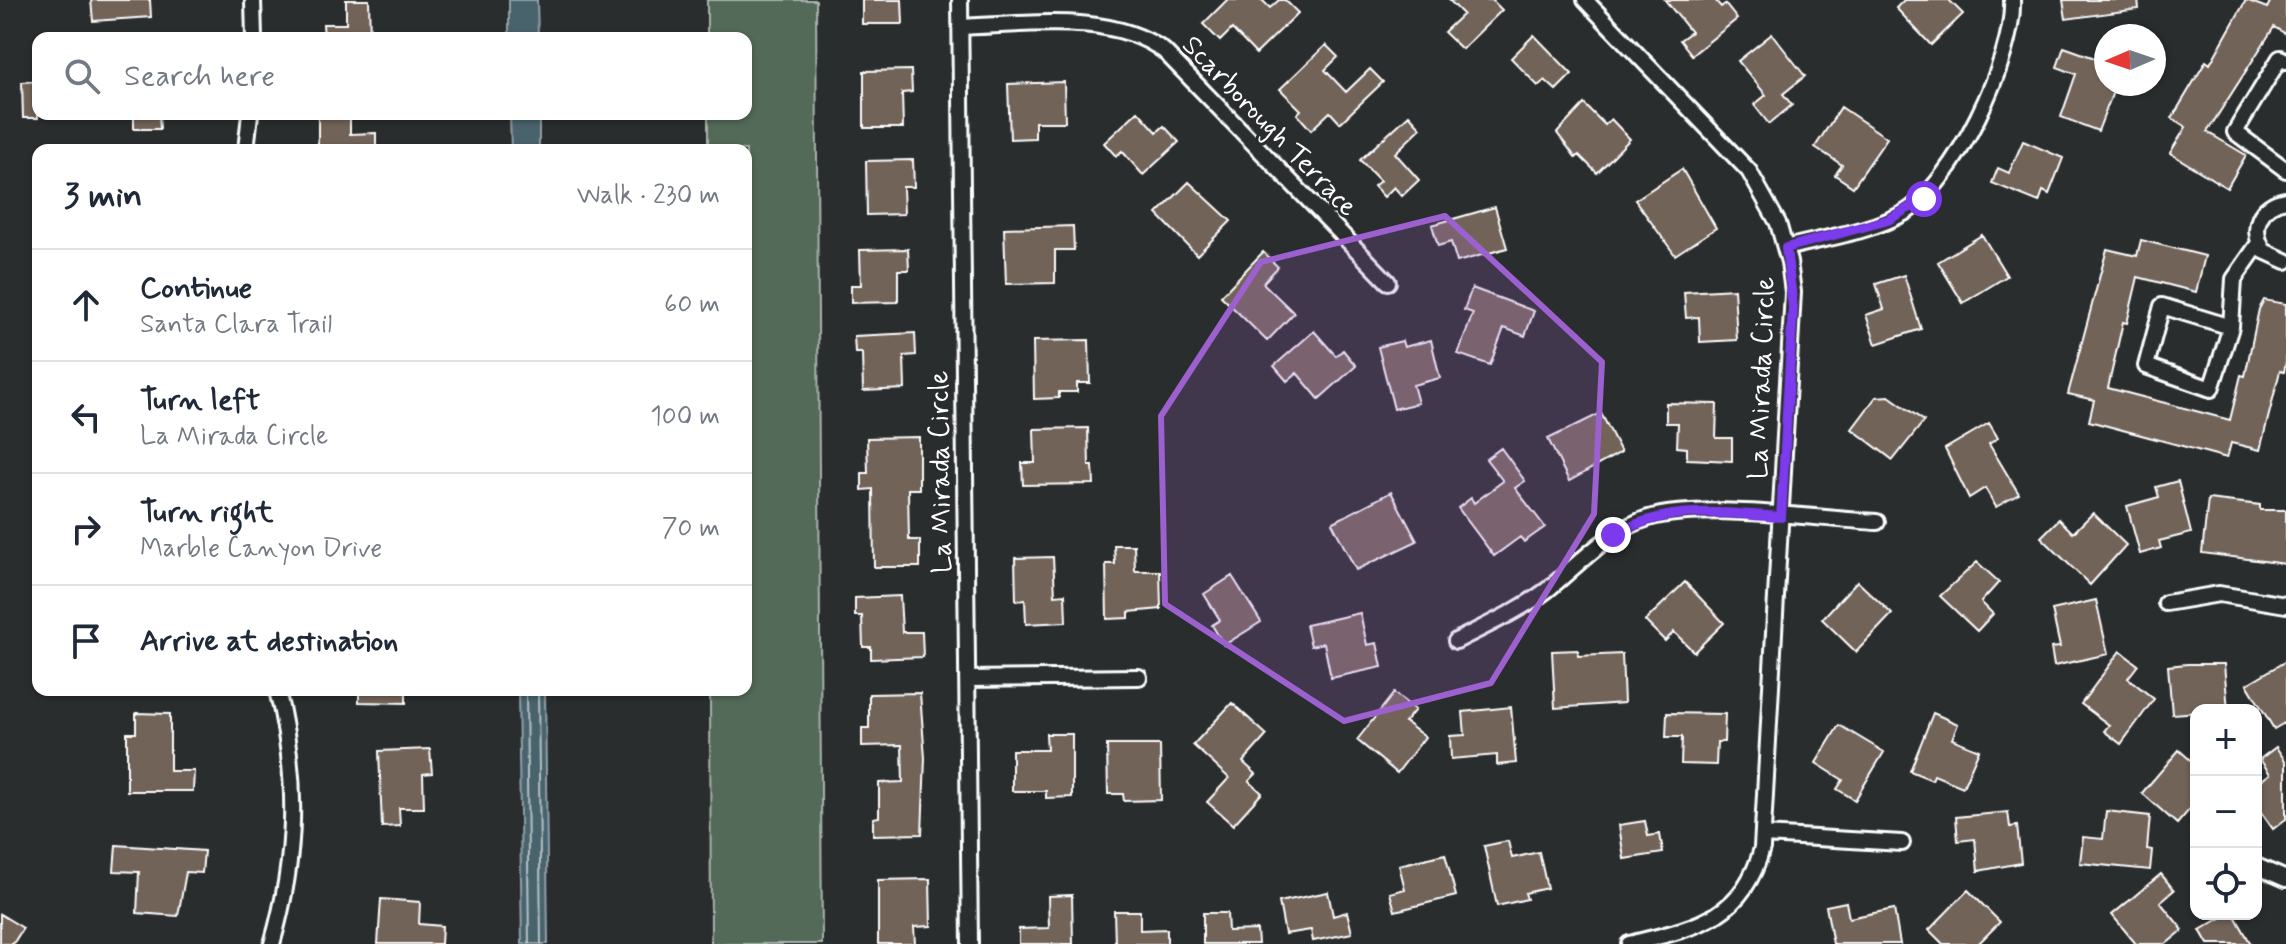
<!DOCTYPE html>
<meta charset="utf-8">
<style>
:root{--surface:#fff;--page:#f2f2f3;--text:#1f2937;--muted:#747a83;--line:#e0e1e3}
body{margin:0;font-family:Mynerve,sans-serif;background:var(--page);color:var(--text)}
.controls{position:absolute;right:24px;bottom:24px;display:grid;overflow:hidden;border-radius:16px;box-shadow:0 2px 6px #0004}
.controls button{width:72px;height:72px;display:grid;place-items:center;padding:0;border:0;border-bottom:2px solid var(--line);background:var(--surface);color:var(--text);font:40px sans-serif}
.compass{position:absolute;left:2094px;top:24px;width:72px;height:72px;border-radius:50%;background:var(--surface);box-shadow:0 2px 6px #0004;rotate:268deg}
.stop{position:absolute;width:24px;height:24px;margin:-18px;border:6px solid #7c3aed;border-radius:50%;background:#fff}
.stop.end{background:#7c3aed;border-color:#fff;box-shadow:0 2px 8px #0008}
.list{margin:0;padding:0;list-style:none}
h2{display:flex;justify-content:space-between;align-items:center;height:104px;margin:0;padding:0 32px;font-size:34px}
h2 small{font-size:26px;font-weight:400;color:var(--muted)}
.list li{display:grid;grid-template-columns:52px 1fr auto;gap:24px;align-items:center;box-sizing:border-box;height:112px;padding:0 32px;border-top:2px solid var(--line)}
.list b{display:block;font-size:30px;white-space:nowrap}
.list p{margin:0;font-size:26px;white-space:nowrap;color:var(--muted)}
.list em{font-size:26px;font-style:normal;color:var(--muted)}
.icon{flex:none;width:44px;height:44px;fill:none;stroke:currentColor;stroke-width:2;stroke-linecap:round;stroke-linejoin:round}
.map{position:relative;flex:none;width:2286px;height:944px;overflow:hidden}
.search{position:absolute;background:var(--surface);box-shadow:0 2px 6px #0004;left:32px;top:32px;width:720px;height:88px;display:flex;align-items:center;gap:20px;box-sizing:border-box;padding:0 28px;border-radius:16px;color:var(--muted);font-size:30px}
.panel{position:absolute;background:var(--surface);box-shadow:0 2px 6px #0004;left:32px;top:144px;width:720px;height:552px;border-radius:16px}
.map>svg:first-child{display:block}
.green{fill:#526a58;stroke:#a8b4ac;stroke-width:2}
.water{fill:#48636d;stroke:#91a1a7;stroke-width:2}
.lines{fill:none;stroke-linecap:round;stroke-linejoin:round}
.shore{stroke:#b6c1c5;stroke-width:2}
.building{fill:#726358;stroke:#fff;stroke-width:2}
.street-casing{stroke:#fff;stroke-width:20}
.street{stroke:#2a2d2e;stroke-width:14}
.route{stroke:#7c3aed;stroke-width:10}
.marked{fill:#9c61cf;fill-opacity:0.2;stroke:#9c61cf;stroke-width:6;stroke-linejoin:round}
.labels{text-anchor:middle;stroke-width:6;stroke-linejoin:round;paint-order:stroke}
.street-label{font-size:28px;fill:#fff;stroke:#2a2d2e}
</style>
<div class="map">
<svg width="2286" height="944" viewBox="0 0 2286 944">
<rect width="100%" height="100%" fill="#2a2d2e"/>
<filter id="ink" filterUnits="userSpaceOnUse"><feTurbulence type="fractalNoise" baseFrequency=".0125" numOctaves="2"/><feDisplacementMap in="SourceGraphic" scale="16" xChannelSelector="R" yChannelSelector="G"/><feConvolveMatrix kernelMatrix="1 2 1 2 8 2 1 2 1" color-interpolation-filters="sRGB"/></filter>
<g filter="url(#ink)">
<path class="green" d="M707 0H816L822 944H711L710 690H746V150H708V114H746V38H707Z"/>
<path class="water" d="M509 0H537L538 38H509Z
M510 114H539V150H511Z
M518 690H545L548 944H522Z"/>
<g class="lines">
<path class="shore" d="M526 690 529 944
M538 690 541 944"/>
</g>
<path class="building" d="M91 0H150L151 17 93 21Z
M346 0H369L370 38H324L323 24H346Z
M862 0H902L903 24H862Z
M1227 0H1262L1270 8 1279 0H1285L1298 13 1256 54 1232 29 1220 41 1203 24Z
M1449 0H1492L1502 10 1462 49 1444 32 1463 14Z
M1665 0H1715L1721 7 1725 4 1737 19 1692 55 1680 40 1691 32Z
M1904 0H1949L1963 14 1931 45 1896 8Z
M2063 0H2138L2139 9 2066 19Z
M2246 0 2267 8 2271 0H2286V34L2274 27 2207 132 2246 155 2227 188 2170 153 2186 127 2172 118 2206 61 2210 64Z
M1772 34 1805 76 1783 94 1792 105 1769 124 1754 105 1766 95 1738 61Z
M1534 35 1572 74 1556 90 1545 80 1538 86 1511 58Z
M1326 45 1338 57 1325 70 1346 92 1370 69 1383 82 1340 123 1330 112 1311 130 1297 114 1301 110 1280 89Z
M2064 47 2106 62V84H2116L2098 131 2061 117 2076 74 2057 67Z
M911 70 912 92 902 93 903 128H864V71Z
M38 81V118H23L22 82Z
M1064 82 1065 122H1035V138L1010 139 1008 84Z
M1584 104 1605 125 1611 119 1630 139 1597 173 1579 155 1576 158 1557 133Z
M1841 107 1887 138 1853 187 1835 175 1842 165 1815 147Z
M1138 111 1157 132 1164 126 1179 142 1143 175 1122 151 1116 156 1104 143Z
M134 114H159L160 129H134Z
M318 114H350V134L376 133V150H318Z
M1409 115 1421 128 1395 153 1419 180 1402 196 1394 187 1384 197 1374 186 1380 181 1360 160Z
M2023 141 2063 158 2049 194 2043 191 2039 202 1992 183 1998 168 2009 173Z
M913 160 914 187H903L904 214 867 215 866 161Z
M1682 169 1716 228 1675 255 1635 200Z
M1189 182 1231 221 1197 255 1157 214Z
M1495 207 1507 248 1457 262 1451 242 1438 246 1432 225Z
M1073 226 1074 250H1055V283L1006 284 1004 228Z
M1982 235 2007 276 1963 303 1938 262Z
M2141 240 2205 256 2196 292 2138 277 2127 323 2123 322 2108 388 2230 420 2241 375 2245 376 2259 309 2264 300 2286 304V362L2284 372 2280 371 2260 450 2231 443 2227 458 2089 421 2094 400 2068 394 2107 249 2137 256Z
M908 249 909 270H898V302L851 303V285H861L860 250Z
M1263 252 1278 267 1263 283 1294 313 1267 341 1221 296Z
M1904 275 1921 329 1876 344 1866 315 1884 309 1876 284Z
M1472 288 1534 311 1525 336 1504 328 1490 365 1458 354 1473 313 1464 310Z
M1734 289 1737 340 1700 342 1699 317 1686 318 1684 292Z
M1314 331 1336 356 1343 350 1356 366 1319 399 1297 373 1287 381 1274 366Z
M915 333 916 355 904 356 905 389 863 391 862 353H855L854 336Z
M1089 340 1090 383H1077V392H1059V398L1034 399 1033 341Z
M1431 340 1440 378 1413 385 1418 403 1394 409 1378 347 1402 341 1404 347Z
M1889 396 1924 421 1893 460 1852 429 1876 397Z
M1666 403 1717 404 1716 438H1732V461L1687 459V448L1677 447 1678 423H1666Z
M1601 413 1621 452 1569 481 1548 439Z
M1989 423 1998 438 1989 444 2019 494 1996 507 1985 488 1969 498 1945 449Z
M1088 428 1089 466H1093L1094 484 1023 485 1022 463H1035L1034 429Z
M919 437V489H908L909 540H920V567H874L873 489 862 490V473H868L867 438Z
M1501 448 1525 481 1515 488 1545 527 1524 542 1520 537 1494 556 1458 508 1471 498 1474 503 1503 481 1486 459Z
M2178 481 2191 533 2159 541 2161 548 2140 554 2127 506 2159 497 2156 487Z
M1391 492 1417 541 1356 570 1332 523Z
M2208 499 2260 505V510H2286V564L2202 553Z
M2093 513 2126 545 2090 585 2041 537 2059 519 2073 533Z
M1114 545H1134L1135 571H1160L1161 609 1129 612V618L1107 619 1106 564H1115Z
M1053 557 1055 595 1065 594 1066 622 1026 624 1025 600 1016 601 1015 558Z
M1977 562 1999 582 1981 602 1993 614 1977 631 1940 596Z
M1232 576 1261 622 1224 645 1212 625 1220 620 1204 594Z
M1857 581 1892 614 1856 652 1822 619Z
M1685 582 1724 623 1694 652 1674 632 1665 641 1645 621Z
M900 596 902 632H922L923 657 871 659V647H863L862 616H855V598Z
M2096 600 2108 654 2054 666 2051 648 2060 647 2052 610Z
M1360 613 1367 645 1377 643 1382 667 1331 678 1324 643 1311 646 1306 625Z
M1578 650V656L1622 654 1624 703 1555 708 1552 651Z
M2120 651 2138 665 2128 678 2154 699 2121 744 2104 731 2109 725 2081 704Z
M2286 661V722L2274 729 2247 684Z
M2187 664H2224L2228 710 2172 714 2168 666Z
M359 690H406V703L359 702Z
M920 693 925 758 922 834 873 835V818L879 817V783L903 782 902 745 862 746V728H869V694Z
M1394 693 1415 710 1405 722 1425 737 1397 773 1357 740Z
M1232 703 1267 735 1243 762 1256 774 1249 781 1262 793 1233 825 1207 802 1229 778 1193 745Z
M1511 707 1516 763 1497 765V755L1451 759 1450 736 1465 735 1463 712Z
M136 713 170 714V771H194L193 791H127V733H136Z
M1667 713 1725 714 1724 742H1717L1716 765 1681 764 1682 737H1666Z
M1933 713 1958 724 1952 739 1979 750 1963 787 1934 775 1932 780 1910 771Z
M1839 725 1884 752 1855 800 1837 789 1843 780 1816 763Z
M1046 734H1072V797L1046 798V791H1012V750H1047Z
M1107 745H1160L1161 800 1124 801 1123 794H1108Z
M2276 747 2286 762V819L2273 829 2256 805V784L2270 774 2260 759Z
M430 749 432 773 423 774 424 808H399L400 826 382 827 379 751Z
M2179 750 2196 765V802L2177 824 2142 793Z
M2106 811 2150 816 2147 849 2152 850 2150 870 2080 863 2083 837 2103 839Z
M2008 812 2010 827 2017 826 2021 863 1978 871 1975 839 1958 841 1956 817Z
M1645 821 1648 836 1660 834 1663 853 1624 859 1619 825Z
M1508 841 1512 858 1539 852 1547 888 1525 893 1527 899 1497 906 1484 846Z
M116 845 204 851 202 873 186 872 178 916 137 913 139 872 114 871Z
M1445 854 1456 896 1395 911 1390 893 1405 889 1399 865Z
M2161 874 2174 890 2160 902 2183 930 2166 944H2136L2112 915Z
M930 879 931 926 914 927 915 944H878V880Z
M1968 890 2000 922 1978 944H1943L1929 930Z
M1328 892 1333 916 1347 912 1352 933 1313 941 1311 930 1285 934 1279 902Z
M1072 895 1073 944H1019V929L1049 928 1048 896Z
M381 899 420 902 419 924 442 926 441 944H378Z
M1846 902 1849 918 1894 909 1900 944H1833L1826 906Z
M1114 911H1140V930L1167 929V944H1115Z
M1203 913H1227L1228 931 1257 930 1258 944H1203Z
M0 914 23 928 13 944H0Z
M2228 914H2234L2251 944H2208L2200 930Z"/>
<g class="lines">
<g class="street-casing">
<path id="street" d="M253 0 254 38
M960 0 970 944
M1585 0 1749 171 1778 223 1789 262 1793 292 1762 848C1743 920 1693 928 1629 944
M960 27C1023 25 1112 11 1164 51L1388 282
M2286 61 2280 58 2235 132 2286 170
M246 150 250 114
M2286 200C2260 204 2249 228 2264 251L2286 261
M1786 248C1824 238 1870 232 1904 213 1954 184 2015 57 2012 0
M2231 327 2162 306 2146 366 2211 389 2231 327 2234 279 2259 243
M2166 603 2219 594 2286 605
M1456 641C1487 625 1519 611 1547 590 1577 566 1603 536 1640 521 1689 500 1819 519 1877 522
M967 679 1139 677
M1763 835 1902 843
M2256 866 2286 879
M272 944C297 857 299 778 277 690"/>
</g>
<use href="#street" class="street"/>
</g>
</g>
<g class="lines" filter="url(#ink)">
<path class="route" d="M1613 535C1671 504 1718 513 1781 517L1793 307 1786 248 1888 220 1924 199"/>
</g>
<path class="marked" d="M1445 216 1602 362 1594 514 1491 683 1344 721 1165 604 1161 416 1261 262Z"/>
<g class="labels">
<g class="street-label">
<text transform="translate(1271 125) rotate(46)" y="10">Scarborough Terrace</text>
<text transform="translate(1760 378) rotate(-88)" y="10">La Mirada Circle</text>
<text transform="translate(939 472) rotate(-91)" y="10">La Mirada Circle</text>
</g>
</g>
</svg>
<div class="controls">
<button>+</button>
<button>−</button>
<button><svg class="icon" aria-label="locate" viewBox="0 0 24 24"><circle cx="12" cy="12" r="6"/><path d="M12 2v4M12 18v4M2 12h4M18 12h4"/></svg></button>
</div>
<svg class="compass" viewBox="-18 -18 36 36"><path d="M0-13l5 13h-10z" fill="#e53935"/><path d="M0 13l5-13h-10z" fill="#747a83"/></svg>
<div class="stop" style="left:1924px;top:199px"></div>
<div class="stop end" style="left:1613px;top:535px"></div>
<div class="search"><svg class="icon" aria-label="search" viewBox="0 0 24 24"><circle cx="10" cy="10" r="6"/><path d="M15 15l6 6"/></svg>Search here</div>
<section class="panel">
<h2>3 min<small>Walk · 230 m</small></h2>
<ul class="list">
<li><svg class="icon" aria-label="ahead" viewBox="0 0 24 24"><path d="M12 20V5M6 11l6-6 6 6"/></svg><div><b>Continue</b><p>Santa Clara Trail</p></div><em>60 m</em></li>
<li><svg class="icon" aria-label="left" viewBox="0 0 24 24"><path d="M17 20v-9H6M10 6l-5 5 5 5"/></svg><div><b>Turn left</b><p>La Mirada Circle</p></div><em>100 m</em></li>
<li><svg class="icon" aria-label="right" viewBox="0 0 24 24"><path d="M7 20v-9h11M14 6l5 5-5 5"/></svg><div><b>Turn right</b><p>Marble Canyon Drive</p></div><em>70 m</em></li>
<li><svg class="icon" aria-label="arrive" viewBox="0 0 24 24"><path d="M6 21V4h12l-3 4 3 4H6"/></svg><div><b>Arrive at destination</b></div></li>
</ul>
</section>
</div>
